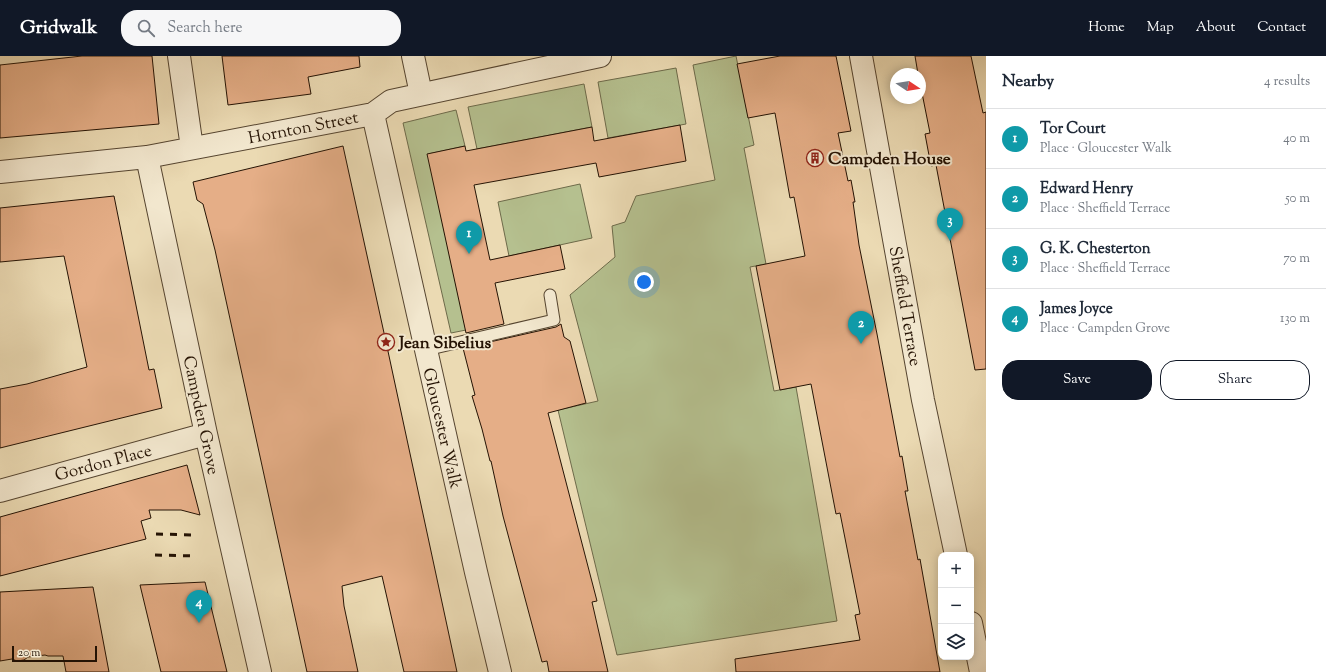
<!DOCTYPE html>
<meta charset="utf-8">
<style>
:root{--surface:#fff;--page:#f6f6f7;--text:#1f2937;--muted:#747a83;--line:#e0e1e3;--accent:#111827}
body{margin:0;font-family:"Sorts Mill Goudy",serif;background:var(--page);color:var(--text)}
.controls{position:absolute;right:12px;bottom:12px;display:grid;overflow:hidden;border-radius:8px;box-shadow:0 2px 10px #0003}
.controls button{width:36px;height:36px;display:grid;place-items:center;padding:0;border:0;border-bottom:1px solid var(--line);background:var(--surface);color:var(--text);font:20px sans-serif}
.compass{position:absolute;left:890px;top:12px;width:36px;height:36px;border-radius:50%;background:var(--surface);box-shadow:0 2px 10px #0003;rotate:102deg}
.scale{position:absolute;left:12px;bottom:10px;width:85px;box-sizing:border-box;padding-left:4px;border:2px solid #251304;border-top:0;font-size:11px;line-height:14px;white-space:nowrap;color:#251304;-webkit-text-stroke:3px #f2e7ce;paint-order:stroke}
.you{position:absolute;left:644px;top:226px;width:14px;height:14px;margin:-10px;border:3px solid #fff;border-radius:50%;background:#1a73e8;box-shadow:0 0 0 6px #1a73e833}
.badge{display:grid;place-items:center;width:26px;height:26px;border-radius:50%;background:var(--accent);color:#fff;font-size:13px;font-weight:700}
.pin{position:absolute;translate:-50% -33px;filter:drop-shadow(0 1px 2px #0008)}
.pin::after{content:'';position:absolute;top:21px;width:14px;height:12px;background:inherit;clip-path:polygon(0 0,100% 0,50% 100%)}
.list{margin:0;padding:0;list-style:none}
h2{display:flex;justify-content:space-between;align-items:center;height:52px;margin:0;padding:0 16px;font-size:17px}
h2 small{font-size:13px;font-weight:400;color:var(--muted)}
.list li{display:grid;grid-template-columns:26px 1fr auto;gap:12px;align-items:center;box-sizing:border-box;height:60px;padding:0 16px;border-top:1px solid var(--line)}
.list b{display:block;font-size:15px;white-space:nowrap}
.list p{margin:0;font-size:13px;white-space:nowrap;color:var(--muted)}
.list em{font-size:13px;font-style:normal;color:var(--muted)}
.actions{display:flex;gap:8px;padding:12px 16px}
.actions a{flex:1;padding:9px 0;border:1px solid var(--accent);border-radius:16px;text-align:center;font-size:14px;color:var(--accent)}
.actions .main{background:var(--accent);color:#fff}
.icon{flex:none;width:22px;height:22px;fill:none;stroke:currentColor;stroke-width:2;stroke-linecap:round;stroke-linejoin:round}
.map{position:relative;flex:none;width:986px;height:616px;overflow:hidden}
header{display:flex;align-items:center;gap:24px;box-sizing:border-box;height:56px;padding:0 20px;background:var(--accent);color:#fff}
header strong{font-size:19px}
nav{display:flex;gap:22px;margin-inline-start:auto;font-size:14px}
.search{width:280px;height:36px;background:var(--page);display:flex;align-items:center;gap:10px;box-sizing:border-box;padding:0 14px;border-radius:16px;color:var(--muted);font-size:15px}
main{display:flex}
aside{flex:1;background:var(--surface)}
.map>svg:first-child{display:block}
.green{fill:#b5c08f;stroke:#6d6a4a}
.building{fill:#e5ae87;stroke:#251304}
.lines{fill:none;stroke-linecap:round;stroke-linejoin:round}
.service-casing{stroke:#564530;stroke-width:13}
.minor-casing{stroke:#564530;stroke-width:24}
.service{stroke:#f2e7ce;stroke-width:11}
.minor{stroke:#f2e7ce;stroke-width:22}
.rail{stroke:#251304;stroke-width:3;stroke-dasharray:7 7;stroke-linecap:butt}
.labels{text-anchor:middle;stroke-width:4;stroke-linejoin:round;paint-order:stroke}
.street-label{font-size:17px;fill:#251304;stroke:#f2e7ce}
.poi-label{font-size:17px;font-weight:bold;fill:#251304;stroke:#f2e7ce;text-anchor:start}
</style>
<header>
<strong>Gridwalk</strong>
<div class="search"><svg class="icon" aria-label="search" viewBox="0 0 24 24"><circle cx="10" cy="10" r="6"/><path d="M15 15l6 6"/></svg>Search here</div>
<nav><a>Home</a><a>Map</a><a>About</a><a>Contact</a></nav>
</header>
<main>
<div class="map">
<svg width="986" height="616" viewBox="0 0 986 616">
<rect width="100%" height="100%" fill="#ebdab3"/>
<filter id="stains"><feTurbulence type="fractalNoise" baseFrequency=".005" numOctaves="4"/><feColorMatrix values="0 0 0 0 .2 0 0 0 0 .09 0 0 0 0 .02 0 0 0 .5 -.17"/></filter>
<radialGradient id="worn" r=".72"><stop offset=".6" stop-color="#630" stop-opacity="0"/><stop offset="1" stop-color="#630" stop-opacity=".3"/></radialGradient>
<path class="green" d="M736 0 754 89 744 92 766 208 750 211 774 335 796 331 837 565 617 599 558 354 598 345 570 239 615 201 612 170 625 166 636 140 715 124 693 9Z
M676 12 686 68 608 82 598 26Z
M584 28 592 71 477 93 468 51Z
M456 54 465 90 428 98 466 274 451 277 403 67Z
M580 128 592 182 509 200 498 146Z"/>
<path class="building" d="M82 0H152L159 68 0 82V9Z
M222 0H359L360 11 308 21 311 38 228 49Z
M780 0H836L851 75 838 77 848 125 851 124 855 146H853L859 189 877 278 900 401 902 400 908 435H905L918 504 920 503 940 616H736L735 603 860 584 855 559 860 558 840 457 836 458 811 328 780 334 756 210 805 200 794 141 790 142 775 57 748 62 737 8Z
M915 0H971L983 57 986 56V313L975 314 936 109 931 110 925 78 930 77 920 27V18H918Z
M680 69 686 105 599 121 596 107 474 129 490 204 560 189 565 213 495 227 504 268 466 277 427 98 465 90 466 95 592 71 594 85Z
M343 90 386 286 457 616H404L382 520 342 530 344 550 358 616H307L215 194 203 148 197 144 193 126Z
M114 140 149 314 154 313 162 352 0 392V333L27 328 87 311 64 200 0 206V152Z
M561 268 564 281 570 285 586 347 548 357 597 545 592 546 608 616H549L547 605 542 606 503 460 491 405H490L482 373 472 340 475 339 463 292 556 271Z
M187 409 200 459 181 454H149L151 462 141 465 146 483 0 520V461Z
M205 526 227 616H161L140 529Z
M93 531 109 616H66L63 600H48L45 599 28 601 24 604 17 605 12 603 0 605V536Z"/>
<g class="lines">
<g class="service-casing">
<path id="service" d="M426 294 554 264 550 239"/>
</g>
<g class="minor-casing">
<path id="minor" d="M179 0 192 92
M413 0 421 38
M861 0 923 344 956 499
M373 58 476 516 500 616
M147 101 206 378 260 616
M0 116 147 101 373 58 391 45 600 0
M0 435 206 378
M971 567 981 616"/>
</g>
<use href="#service" class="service"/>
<use href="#minor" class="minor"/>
<path class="rail" d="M156 478 195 479
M155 499 196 500"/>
</g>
<defs>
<g id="building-ring" transform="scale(0.9)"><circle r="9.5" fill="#f2e7ce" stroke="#8f2418" stroke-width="1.5"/><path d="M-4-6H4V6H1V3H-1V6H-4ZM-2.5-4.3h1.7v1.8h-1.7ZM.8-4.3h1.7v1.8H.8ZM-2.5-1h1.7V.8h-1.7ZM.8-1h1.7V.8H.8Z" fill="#8f2418"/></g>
<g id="sight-ring" transform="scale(0.9)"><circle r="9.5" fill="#f2e7ce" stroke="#8f2418" stroke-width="1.5"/><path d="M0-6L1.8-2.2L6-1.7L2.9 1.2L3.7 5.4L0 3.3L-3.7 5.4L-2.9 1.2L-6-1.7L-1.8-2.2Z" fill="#8f2418"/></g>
</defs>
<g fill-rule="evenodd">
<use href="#building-ring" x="815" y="102"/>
<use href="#sight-ring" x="386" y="286"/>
</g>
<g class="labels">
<g class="street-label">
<text transform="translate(303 71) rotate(-11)" y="6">Hornton Street</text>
<text transform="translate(906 250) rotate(80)" y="6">Sheffield Terrace</text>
<text transform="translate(202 359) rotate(78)" y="6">Campden Grove</text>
<text transform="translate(443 372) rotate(77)" y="6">Gloucester Walk</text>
<text transform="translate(103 406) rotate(-15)" y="6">Gordon Place</text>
</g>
<g class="poi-label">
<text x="828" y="108">Campden House</text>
<text x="399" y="292">Jean Sibelius</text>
</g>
</g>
<rect width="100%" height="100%" filter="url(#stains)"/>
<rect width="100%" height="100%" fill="url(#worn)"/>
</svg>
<div class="controls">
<button>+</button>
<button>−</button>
<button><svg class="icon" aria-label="layers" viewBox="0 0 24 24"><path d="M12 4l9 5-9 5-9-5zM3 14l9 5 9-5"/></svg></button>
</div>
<svg class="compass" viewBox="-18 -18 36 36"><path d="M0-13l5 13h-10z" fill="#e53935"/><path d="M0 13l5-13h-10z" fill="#747a83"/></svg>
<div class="scale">20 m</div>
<div class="you"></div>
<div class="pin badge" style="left:469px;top:198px;background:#0f9aa8">1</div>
<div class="pin badge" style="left:861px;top:288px;background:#0f9aa8">2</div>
<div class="pin badge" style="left:950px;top:185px;background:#0f9aa8">3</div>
<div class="pin badge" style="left:199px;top:567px;background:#0f9aa8">4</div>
</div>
<aside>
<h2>Nearby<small>4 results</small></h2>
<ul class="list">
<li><span class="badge" style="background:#0f9aa8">1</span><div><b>Tor Court</b><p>Place · Gloucester Walk</p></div><em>40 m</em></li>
<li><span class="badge" style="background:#0f9aa8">2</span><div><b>Edward Henry</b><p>Place · Sheffield Terrace</p></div><em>50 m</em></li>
<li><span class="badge" style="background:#0f9aa8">3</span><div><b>G. K. Chesterton</b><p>Place · Sheffield Terrace</p></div><em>70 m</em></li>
<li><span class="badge" style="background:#0f9aa8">4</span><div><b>James Joyce</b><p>Place · Campden Grove</p></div><em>130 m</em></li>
</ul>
<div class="actions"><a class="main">Save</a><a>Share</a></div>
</aside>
</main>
